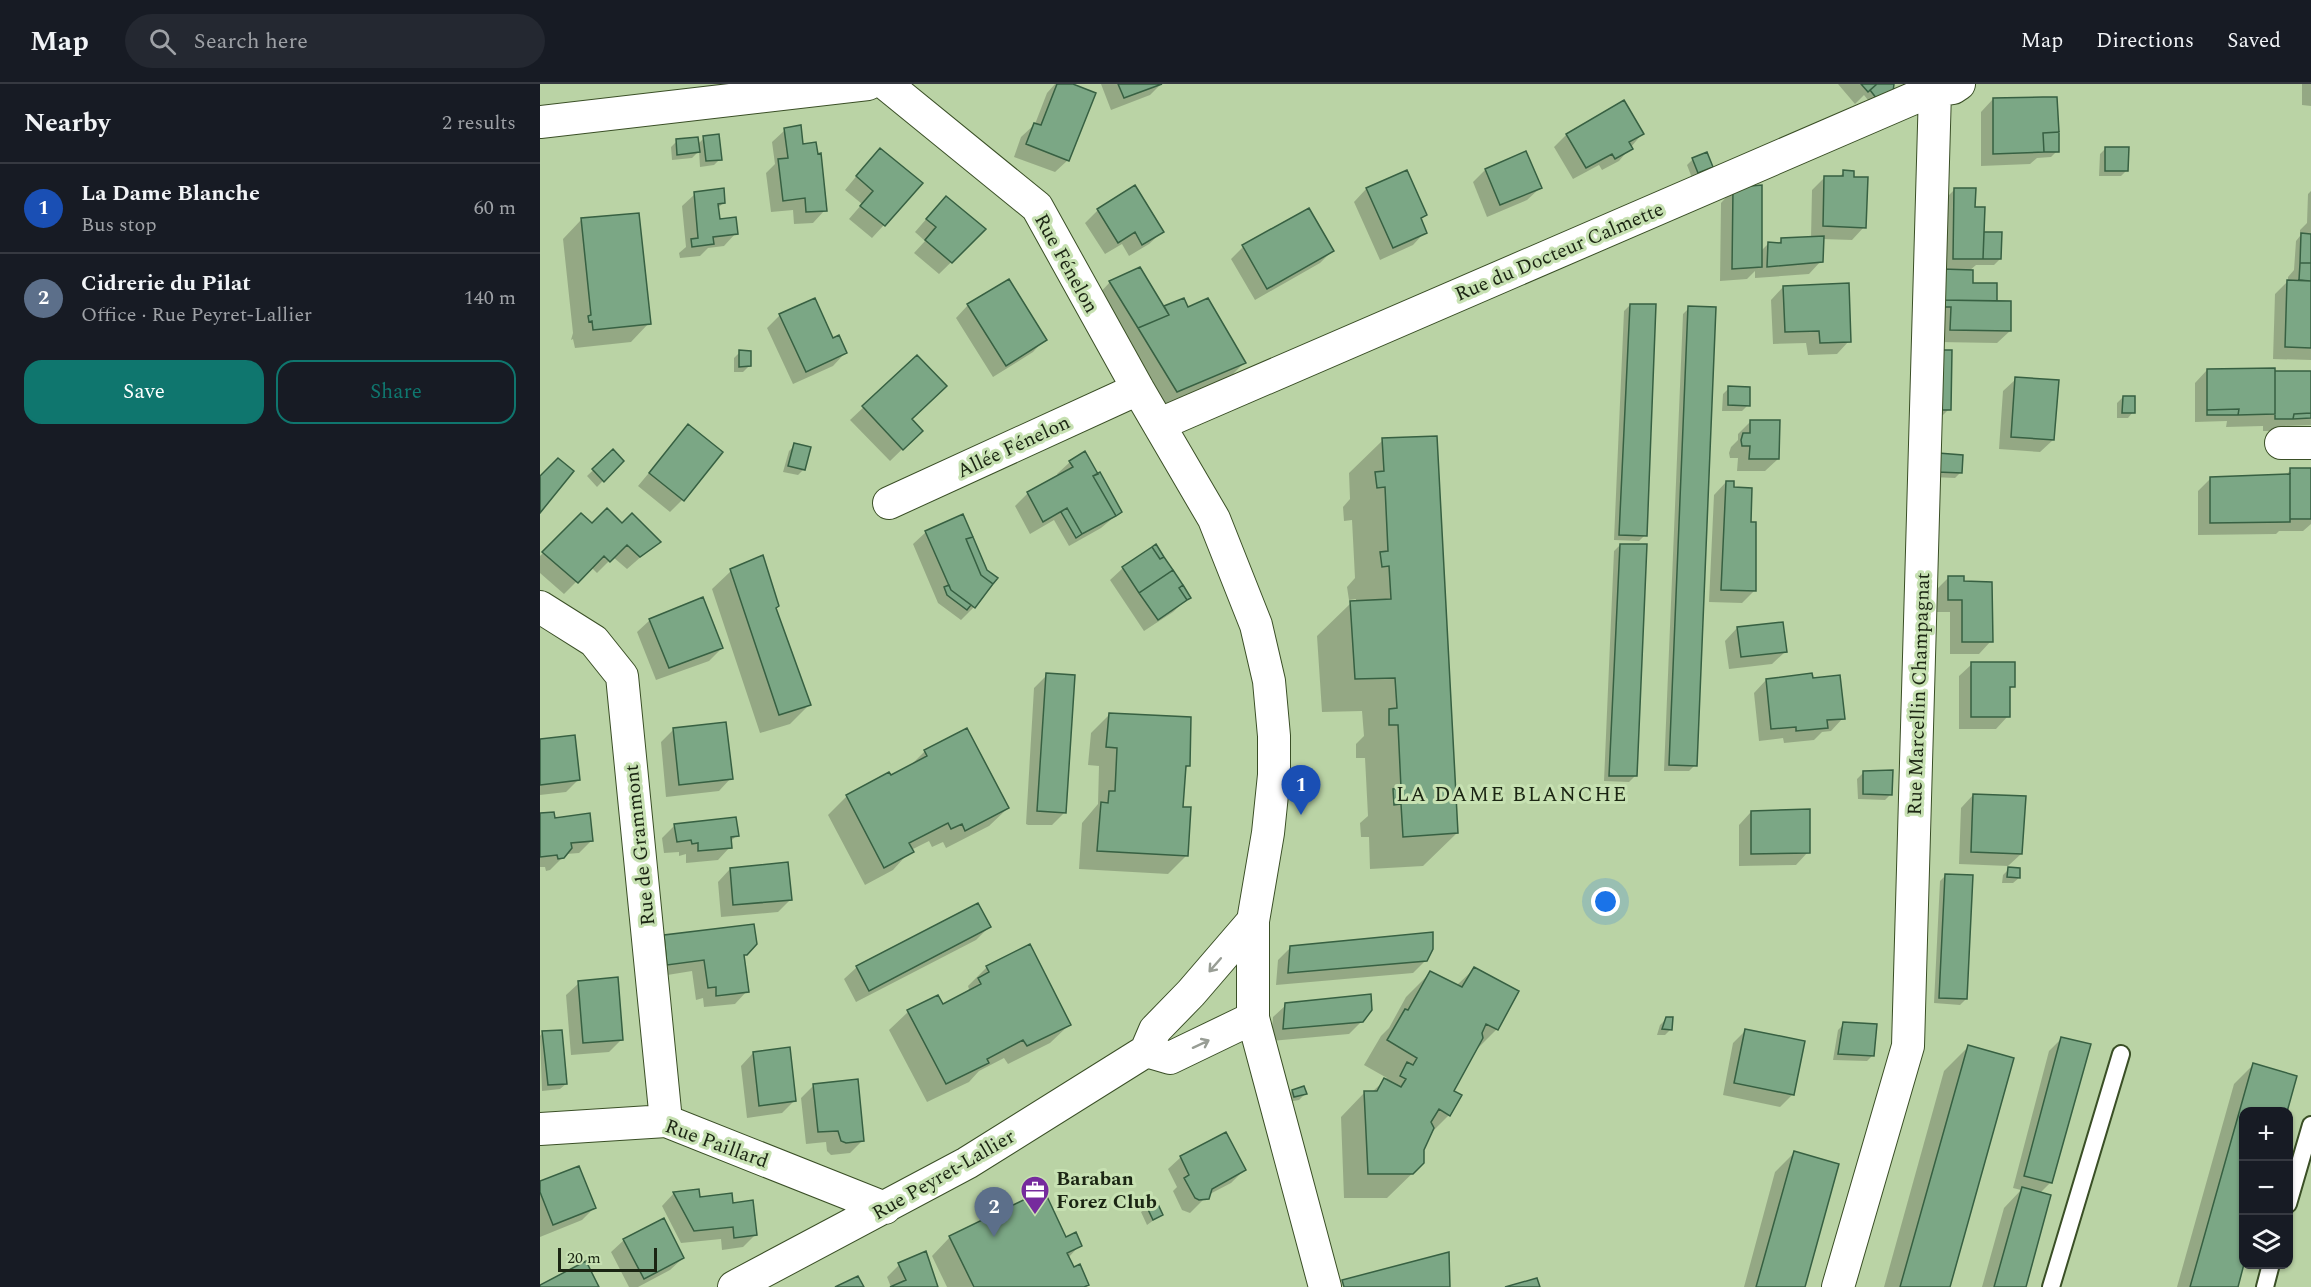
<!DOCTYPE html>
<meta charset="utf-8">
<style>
:root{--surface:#171b24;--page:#242831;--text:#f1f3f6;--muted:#9ea1a6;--line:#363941;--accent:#0f766e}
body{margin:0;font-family:Spectral,serif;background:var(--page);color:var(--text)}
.controls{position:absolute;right:18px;bottom:18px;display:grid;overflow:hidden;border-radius:12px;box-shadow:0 2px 4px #0004}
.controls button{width:54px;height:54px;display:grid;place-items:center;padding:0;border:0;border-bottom:2px solid var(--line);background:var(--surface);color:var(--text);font:30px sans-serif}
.scale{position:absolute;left:18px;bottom:15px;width:99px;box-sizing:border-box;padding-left:6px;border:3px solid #1b2513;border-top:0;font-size:16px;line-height:21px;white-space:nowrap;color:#1b2513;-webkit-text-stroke:4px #c7e1b2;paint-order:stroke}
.you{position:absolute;left:1066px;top:818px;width:21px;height:21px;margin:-15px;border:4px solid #fff;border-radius:50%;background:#1a73e8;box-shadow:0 0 0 9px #1a73e833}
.badge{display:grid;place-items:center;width:39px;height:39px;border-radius:50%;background:var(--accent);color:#fff;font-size:20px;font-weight:700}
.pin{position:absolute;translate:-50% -50px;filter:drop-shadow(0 2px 3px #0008)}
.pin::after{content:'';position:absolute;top:32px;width:21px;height:18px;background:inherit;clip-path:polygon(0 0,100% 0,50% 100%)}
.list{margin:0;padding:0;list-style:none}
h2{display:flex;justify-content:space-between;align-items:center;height:78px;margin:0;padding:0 24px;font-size:26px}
h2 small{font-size:20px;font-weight:400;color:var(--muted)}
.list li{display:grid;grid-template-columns:39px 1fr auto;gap:18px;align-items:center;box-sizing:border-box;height:90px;padding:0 24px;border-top:2px solid var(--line)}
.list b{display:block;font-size:22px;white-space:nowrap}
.list p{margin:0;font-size:20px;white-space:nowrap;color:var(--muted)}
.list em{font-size:20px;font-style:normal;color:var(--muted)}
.actions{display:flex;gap:12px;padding:18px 24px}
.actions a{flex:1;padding:14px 0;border:2px solid var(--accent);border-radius:18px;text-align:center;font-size:21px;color:var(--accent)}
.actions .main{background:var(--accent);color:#fff}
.icon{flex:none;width:33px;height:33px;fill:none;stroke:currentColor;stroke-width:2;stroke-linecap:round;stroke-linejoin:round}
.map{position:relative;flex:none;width:1771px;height:1203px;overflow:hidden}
header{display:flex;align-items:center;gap:36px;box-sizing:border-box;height:84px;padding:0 30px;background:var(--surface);border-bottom:2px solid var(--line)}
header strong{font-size:28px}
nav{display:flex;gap:33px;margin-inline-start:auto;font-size:21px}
.search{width:420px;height:54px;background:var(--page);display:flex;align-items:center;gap:15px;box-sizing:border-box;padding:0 21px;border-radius:33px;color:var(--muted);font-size:22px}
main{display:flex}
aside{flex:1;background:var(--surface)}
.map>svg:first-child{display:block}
.shadow{fill:#0003}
.building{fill:#7ba785;stroke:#376042;stroke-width:1.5}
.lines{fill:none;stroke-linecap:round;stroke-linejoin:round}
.service-casing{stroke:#3a4f26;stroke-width:20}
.minor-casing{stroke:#3a4f26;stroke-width:34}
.service{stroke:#fff;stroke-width:16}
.minor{stroke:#fff;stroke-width:32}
.oneway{stroke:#989d95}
.labels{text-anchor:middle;stroke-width:6;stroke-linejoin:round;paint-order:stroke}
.street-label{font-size:20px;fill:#1b2513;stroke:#c7e1b2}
.poi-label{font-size:20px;font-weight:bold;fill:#1b2513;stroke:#c7e1b2;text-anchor:start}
.neighbourhood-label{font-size:21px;letter-spacing:1.5px;fill:#1b2513;stroke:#c7e1b2}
</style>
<header>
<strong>Map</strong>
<div class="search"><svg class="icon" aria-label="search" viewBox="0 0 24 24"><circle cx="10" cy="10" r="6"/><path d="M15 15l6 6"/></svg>Search here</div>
<nav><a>Map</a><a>Directions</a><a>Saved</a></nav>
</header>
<main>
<aside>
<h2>Nearby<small>2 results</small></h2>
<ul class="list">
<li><span class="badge" style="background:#1a4fb4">1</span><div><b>La Dame Blanche</b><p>Bus stop</p></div><em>60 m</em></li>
<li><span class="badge" style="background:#5c6f8a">2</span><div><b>Cidrerie du Pilat</b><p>Office · Rue Peyret-Lallier</p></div><em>140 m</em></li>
</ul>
<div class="actions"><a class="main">Save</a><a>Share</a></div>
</aside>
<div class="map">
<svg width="1771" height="1203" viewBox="0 0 1771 1203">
<rect width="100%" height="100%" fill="#bad3a5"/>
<path class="shadow" d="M515 0H529L528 76 515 88 474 73 481 53 495 40 507 9Z
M561 0H621L610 11 571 26Z
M1298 0H1352L1331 20 1324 11 1315 20Z
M1762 0H1771V22L1762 21Z
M1453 15 1517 67 1511 73 1497 74 1490 80 1441 82V28Z
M1084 18 1102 50 1079 77 1062 86 1059 81 1033 95 1014 63 1026 51Z
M245 46 262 61 285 126 273 139 254 140 253 126 231 128 226 89 235 80 232 58Z
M164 54 180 75 174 81 160 83 159 67 152 74 132 76 131 63 137 57 157 61Z
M1566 64 1587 86 1581 92H1559L1560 70Z
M1153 75 1171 83 1165 88 1152 94 1147 81Z
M328 78 344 141 332 154 309 135 322 120 305 106Z
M945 86 1000 104 987 116 947 133 933 98Z
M866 88 885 131 880 136 885 148 873 161 840 176 814 118 826 105Z
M1304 88 1324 143 1312 156 1282 155 1281 177 1269 190 1215 194V187L1207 195 1180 197 1181 119 1197 101 1220 168 1228 160H1237L1242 156 1271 154 1272 106 1285 93 1298 94Z
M594 103 622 148 609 160 589 172 582 160 565 170 545 139 558 126Z
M1415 105 1433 124 1442 149 1460 175 1454 181H1436L1429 187 1431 200 1456 218 1470 247 1457 259 1398 258 1402 118Z
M1771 107V276L1733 275 1735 210 1748 197V193L1754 186 1756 157 1760 152V146L1767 139 1768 110Z
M155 110 184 118 177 125 179 137 196 149 184 162 168 164 160 172 140 174 139 169 146 163 142 122Z
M394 126 444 146 399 190 374 169 385 157 375 148Z
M41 136 109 239 91 258 35 264 33 255 31 256 33 249 23 155Z
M703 163 792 167 780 179 715 216 691 175Z
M570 198 623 224 643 215 647 225 704 279 685 298 618 326 558 211Z
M1243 203 1309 257 1297 270 1268 271 1266 259 1233 260 1231 216Z
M428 221 505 255 493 268 453 293 416 234Z
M1090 221 1105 451 1099 457 1074 456 1084 227Z
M1149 224 1155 681 1149 687H1124L1143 230Z
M240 231 292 256 305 269 293 282 253 300 227 244Z
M200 268 209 282 203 288H194V274Z
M377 273 370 335 381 347 350 377 310 336Z
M1395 273 1409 325 1403 331H1393Z
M1667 286 1771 288V341L1744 342 1739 347H1723V342L1686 343 1687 337 1655 338V299Z
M1476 295 1513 356 1500 368 1459 365 1463 307Z
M1189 304 1208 321 1202 327H1182L1183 310Z
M1583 313 1593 328 1588 334H1577V319Z
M1211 337 1238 375 1225 387H1197L1198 374H1190L1189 369 1191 363 1198 356V350Z
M148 342 142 416 130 428 98 402Z
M843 356 917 749 883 782 830 785 829 753H821L820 739 828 732 825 674H816V660L824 652 822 627 782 628 777 552 811 519H816V515L809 516 807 503 815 494 812 436 804 437 803 423 810 415 809 389Z
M255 361 264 385 258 391 243 388 249 367Z
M73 367 82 377 57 403 47 392Z
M545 369 580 428 561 444 529 462 514 436 490 450 475 422 487 410 518 392 517 390 530 378Z
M1392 377 1421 388 1415 394 1392 393Z
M1771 385V440L1763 447H1739L1736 450 1658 451V407L1670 395 1745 391 1751 386Z
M1186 398 1192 405 1210 439 1214 507 1202 519 1169 518 1174 411Z
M41 431 52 441H82L118 458 87 485 73 473 57 489 51 483 24 510 0 489V472Z
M386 448 434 523 421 536 398 519 373 460Z
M1080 461 1095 692 1089 698 1064 697 1074 467Z
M583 484 649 513 633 528 604 547 570 496Z
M191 487 235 525 269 621 250 640 220 649 172 505Z
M1409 493 1451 557 1439 570H1410V528H1396V506Z
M110 536 182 564 169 577 116 596 97 548Z
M1197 544 1245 568 1232 580 1189 585 1185 557Z
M1432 580 1473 602 1468 607V632L1456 645H1419V592Z
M507 591 525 728 512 741H488L486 740 494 604Z
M1272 595 1303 634 1291 647 1282 648 1274 656 1244 659 1243 654 1219 657 1214 609 1226 596Z
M570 630 648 682 644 686 642 724 647 771 628 790 539 785 542 739 558 720 559 682 548 681 551 649Z
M133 646 191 694 179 707 126 713 121 658Z
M0 657 39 695 26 708 0 711Z
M385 667 468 724 449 742 406 764 403 758 392 763 389 757 371 766 353 786 325 801 288 731 307 712 368 684Z
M1323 689 1351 710 1345 716 1318 715 1317 695Z
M1433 711 1481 770 1468 782 1419 780 1421 724Z
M1211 728 1268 768 1256 781 1199 782V741Z
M0 731 13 736 52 756 39 769 26 770 10 786 6 787 5 783H0Z
M135 741 197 751 190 758V763L178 776 146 779V770L139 772V768L124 769 122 754Z
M190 785 251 815 238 828 181 833 178 798Z
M1469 785 1479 794 1473 799H1462L1463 791Z
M1406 791 1426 915 1420 921 1394 919 1400 797Z
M449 843 436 856 316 918 304 895 317 883Z
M125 853 216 859 202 873 207 907 195 920 164 923 163 914 156 916 152 887 115 893 113 865Z
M489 862 529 941 510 959 468 980 464 974 439 987 429 998 387 1018 349 946 368 928 402 922 423 912 429 905 428 902 447 883Z
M751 863 886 876 873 889 736 901 738 876Z
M934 885 957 945 932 970 912 1007 909 1031 890 1050 882 1066 883 1079 847 1114H804L801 1033 825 1008H832L847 994 824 981 841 952 849 944 866 913 890 889 916 902Z
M39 899 82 955 69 968 31 971 26 911Z
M746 921 822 937 809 950 731 957 733 933Z
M1126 935 1131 945 1125 951H1117L1120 941Z
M1304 940 1333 971 1327 977 1293 976 1298 946Z
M1206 946 1253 1010 1240 1023 1183 1011 1193 959Z
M3 948 26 1000 20 1005 2 1007 0 952Z
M1522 954 1511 1098 1500 1109 1485 1203H1442L1464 1124 1481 1106 1473 1104 1509 967Z
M1428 963 1409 1203H1344L1404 987Z
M213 969 254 1017 242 1029 207 1034 201 982Z
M1713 981 1704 1028 1696 1203H1637L1694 1000Z
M274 1001 322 1057 310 1069 291 1071 287 1067 286 1058 266 1060 261 1014Z
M752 1007 765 1010 759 1016 748 1018 746 1013Z
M1254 1069 1263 1203H1204L1235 1088Z
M641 1073 704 1086 691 1099 668 1111 650 1129 642 1126 633 1107 637 1103 628 1085Z
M0 1099 54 1124 42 1136 0 1153Z
M134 1109 192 1120 215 1151 203 1163 182 1166 181 1155 141 1159 122 1122Z
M615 1118 622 1130 607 1141 601 1128Z
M410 1153 526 1155 540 1161 528 1174 533 1185 548 1200 545 1203H407L392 1172Z
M84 1156 143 1174 130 1186 98 1203H89L71 1168Z
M359 1181 397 1203H351L347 1193Z"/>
<path class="building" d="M517 0H533L556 9 529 77 486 60 494 39 501 41Z
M578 0H622L584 14Z
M1321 0H1337L1328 8Z
M1337 0H1354L1353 8 1337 15 1330 6Z
M1503 13H1517L1519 48 1503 49 1504 68 1453 70V14Z
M1084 16 1104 50 1089 58 1093 65 1075 75 1072 70 1046 84 1026 50Z
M261 41 263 60 276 58 278 70 281 69 287 127 266 128 265 114 243 117 238 75 248 74 244 44Z
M1519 48V68H1504L1503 49Z
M179 50 182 76 166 77 163 52Z
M158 53 160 68 137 71 136 55Z
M1565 63H1589L1588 87H1565Z
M340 64 383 99 345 142 320 122 333 107 316 92Z
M986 67 1002 104 960 121 945 85Z
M1167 68 1173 83 1158 89 1152 74Z
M867 86 887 131 881 134 887 149 853 164 826 104Z
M1303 86 1314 87V93H1328L1326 144 1283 142 1284 92H1303Z
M1211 98V102L1222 101V183L1192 185 1193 104Z
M595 101 624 148 602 161 595 148 578 159 557 125Z
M184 104 185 119 178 120 180 135 196 133 198 150 173 153 174 160 152 163 151 155 158 154 154 108Z
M1414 104H1436L1435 123H1445L1443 175H1413Z
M406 112 446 145 412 179 385 156 396 143 386 135Z
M769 124 794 167 727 205 702 161Z
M99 129 111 240 53 246 52 237 49 238 48 232 51 231 41 134Z
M1444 148H1462L1461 175H1443Z
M1761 149 1771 150V179H1760Z
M1284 152 1283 178 1227 183 1228 158 1241 159V154Z
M1771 173V197L1759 196 1760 179H1771Z
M600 183 629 231 598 244 569 197Z
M1402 185 1433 186V199H1457V217L1401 216Z
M469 195 507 256 466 282 427 220Z
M1747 196 1771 197V264L1745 263Z
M1309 199 1311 258 1280 259 1279 247 1245 248 1243 202Z
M275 214 293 254 299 251 307 269 266 288 239 230Z
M644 214 648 223 668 214 706 279 637 308 598 244 629 231 624 222Z
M1401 216 1471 217V247L1410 246 1411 223H1401Z
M1090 220H1116L1107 452 1079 451Z
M1148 222 1176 223 1157 682 1129 681Z
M199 266 211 267V282L199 283Z
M1400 266H1412L1411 326H1399Z
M377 271 407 302 372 335 383 347 363 366 322 322Z
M1735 284V330L1698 331 1699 325 1667 326V285Z
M1735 287H1771V329L1754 330 1753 335H1735Z
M1475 293 1519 296 1514 356 1471 353Z
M1188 302 1210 303V322L1188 321Z
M1583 312H1595V329H1582Z
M1699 325 1698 331H1667V326Z
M1771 329V334L1753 335 1754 330Z
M1210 336H1240L1239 375H1209L1210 362H1202L1201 356 1203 349H1210Z
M148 340 183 368 144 417 109 389Z
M897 352 918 749 863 753 861 720 854 721 853 705 861 704 858 641H849V625L857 624 855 594 815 595 810 517 851 515 849 482 842 483 840 468 848 467 845 403 837 404 835 388 844 387 842 354Z
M254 359 271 363 265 386 248 382Z
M73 365 84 377 64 398 52 385Z
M545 367 558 390 553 392 576 432 542 450 527 424 503 438 487 408 533 383 529 377Z
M1398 369 1423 371 1422 389 1397 388Z
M18 374 34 387 0 429V392Z
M1750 384H1771V435H1750Z
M560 388 582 428 576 432 553 392Z
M1750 390V438L1670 439V393Z
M1186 397H1194V403L1212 404 1211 438H1216V507L1181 506Z
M67 424 82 439 92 429 121 458 100 473 87 461 70 478 64 472 38 499 2 468 41 429 52 439Z
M527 424 542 450 536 454 521 428Z
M423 430 433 453 426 455 441 491 453 500 435 524 411 506 385 447Z
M433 453 447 486 458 494 453 500 441 491 426 455Z
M616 460 624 473 620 475 612 463Z
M1080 460H1107L1097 692H1069Z
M612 463 620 475 624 473 633 486 599 509 582 483Z
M223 471 239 522 236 524 271 621 239 631 190 485Z
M633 486 643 501 639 504 647 516 618 536 599 509Z
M1408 492H1424V497L1452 498 1453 558H1422V516H1408Z
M409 501 411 506 431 521 427 526 407 511 404 503Z
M643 501 651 514 647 516 639 504Z
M163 513 183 564 129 584 109 535Z
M1243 538 1247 568 1201 573 1197 543Z
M1431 578H1475V603H1470V633H1431Z
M506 589 535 591 526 729 497 727Z
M1272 589 1273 594 1300 591 1305 635 1287 636 1288 644 1256 647V643L1231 645 1226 595Z
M569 629 651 633 650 682H646L643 723H651L648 772 557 767 561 718 568 719 569 707H575L577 664 566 663Z
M186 638 193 695 139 701 133 644Z
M427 644 469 724 425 747 422 740 411 745 408 739 369 759 374 768 344 784 306 711 349 688 351 691 387 672 384 666Z
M35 651 40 696 0 701V655Z
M1353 686 1352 711 1323 710V687Z
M1433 710 1486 712 1482 770 1431 768Z
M1270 725V769L1211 770V727Z
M14 728 15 734 50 729 53 757 31 759 32 764 24 774 18 775 17 771 0 773V729Z
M196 733 199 752 191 753 192 764 158 767V759L152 760 151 756 137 758 134 740Z
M248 778 252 816 193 821 190 784Z
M1468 783 1480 784V794L1467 793Z
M1405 790 1433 791 1427 915 1399 914Z
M438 819 451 843 329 907 316 882Z
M214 840 217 860 207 871H204L209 908 176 912V903L168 904 164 876 127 881 124 851Z
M893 848V865L887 877 748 889 750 862Z
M490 860 531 941 487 962 483 956 447 975 449 979 406 1000 367 926 398 911 403 920 441 900 438 894 449 888 446 882Z
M934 883 979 907 958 946 946 940 942 949 943 954 914 1007 922 1011 910 1032 899 1025 891 1038 894 1044 884 1066V1079L873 1090H828L824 1007H837L844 994 861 1003 866 995 860 992 867 978 873 981 877 974 847 956 865 925 868 926 890 887 922 903Z
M78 893 83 956 43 959 38 897Z
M831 910 832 926 823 938 743 945 745 919Z
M1126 933H1133L1132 946 1122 945Z
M1303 938 1337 940 1334 972 1298 970Z
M1205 945 1265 957 1254 1011 1194 999Z
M22 946 27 1000 8 1001 2 947Z
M1521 953 1551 960 1512 1099 1484 1092Z
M1428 961 1474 974 1410 1203H1360Z
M250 963 256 1017 219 1022 213 968Z
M1713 979 1757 992 1747 1028H1704V1180L1698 1203H1650Z
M318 995 324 1057 306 1059 301 1057 298 1047 278 1048 273 1000Z
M764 1002 767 1010 754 1013 752 1006Z
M686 1048 706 1086 672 1105 669 1115 659 1116 655 1114 644 1094 649 1091 640 1072Z
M1254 1067 1299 1080 1265 1203H1216Z
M39 1082 56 1124 13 1141 0 1108V1097Z
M1482 1103 1511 1111 1486 1203H1454Z
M159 1105 160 1113 192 1109 193 1119 213 1116 217 1151 194 1154 193 1143 154 1147 133 1108Z
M504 1106 526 1153 536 1148 542 1162 527 1169 534 1183 540 1180 549 1201 544 1203H434L409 1152Z
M616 1116 623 1131 613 1136 606 1121Z
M124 1134 144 1174 104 1195 83 1155Z
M386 1167 398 1203H350L366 1196 358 1179Z
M909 1168 910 1203H804L802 1196Z
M46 1177 59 1203H0V1201Z
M318 1192 324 1203H295Z
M997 1194 1000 1203H965Z"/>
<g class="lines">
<g class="service-casing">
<path id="service" d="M1748 1120 1771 1041
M1511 1203 1581 970
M1725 1203 1731 1180"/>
</g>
<g class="minor-casing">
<path id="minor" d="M346 0 497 123 598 305 674 435 716 541 729 597 734 652V691L728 749 713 837V934L785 1203
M0 38 328 0
M620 340 1388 8 1413 4 1419 0
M1741 359H1771
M349 419 598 305
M0 523 54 557 82 592 126 1037
M606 967 630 974 713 934
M0 1045 126 1037 345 1124
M194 1203 427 1079 606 967 615 946 651 909 713 837
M1298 1203 1368 962 1395 7"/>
</g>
<use href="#service" class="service"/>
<use href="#minor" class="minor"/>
</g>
<defs><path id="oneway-shaft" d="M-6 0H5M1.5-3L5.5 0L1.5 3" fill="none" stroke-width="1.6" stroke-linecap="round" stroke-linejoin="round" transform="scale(1.5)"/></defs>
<g class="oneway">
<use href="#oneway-shaft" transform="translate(675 881) rotate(131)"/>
<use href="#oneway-shaft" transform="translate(661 960) rotate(-25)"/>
</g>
<defs>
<g id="office-pin" transform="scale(1.5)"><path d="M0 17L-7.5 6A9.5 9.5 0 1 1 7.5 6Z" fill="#762b9d" stroke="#c7e1b2"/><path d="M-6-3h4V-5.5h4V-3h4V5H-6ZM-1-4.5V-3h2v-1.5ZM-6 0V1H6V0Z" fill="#fff"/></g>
</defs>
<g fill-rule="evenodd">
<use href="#office-pin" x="495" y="1106"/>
</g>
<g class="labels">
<g class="street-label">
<text transform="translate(1019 167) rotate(-23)" y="7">Rue du Docteur Calmette</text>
<text transform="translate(527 179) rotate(61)" y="7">Rue Fénelon</text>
<text transform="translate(473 362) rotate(-25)" y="7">Allée Fénelon</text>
<text transform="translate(1378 610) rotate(-88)" y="7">Rue Marcellin Champagnat</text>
<text transform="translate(99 761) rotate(-96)" y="7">Rue de Grammont</text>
<text transform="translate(177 1059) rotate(20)" y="7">Rue Paillard</text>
<text transform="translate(403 1090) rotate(-30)" y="7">Rue Peyret-Lallier</text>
</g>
<g class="poi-label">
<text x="516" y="1101">Baraban<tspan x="516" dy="23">Forez Club</tspan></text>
</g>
<g class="neighbourhood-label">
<text x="972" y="717">LA DAME BLANCHE</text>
</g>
</g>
</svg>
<div class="controls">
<button>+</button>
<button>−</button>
<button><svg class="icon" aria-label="layers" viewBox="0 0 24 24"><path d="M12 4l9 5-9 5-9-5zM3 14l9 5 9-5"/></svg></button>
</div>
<div class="scale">20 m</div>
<div class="you"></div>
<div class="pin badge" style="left:761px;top:731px;background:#1a4fb4">1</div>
<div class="pin badge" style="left:454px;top:1153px;background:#5c6f8a">2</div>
</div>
</main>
